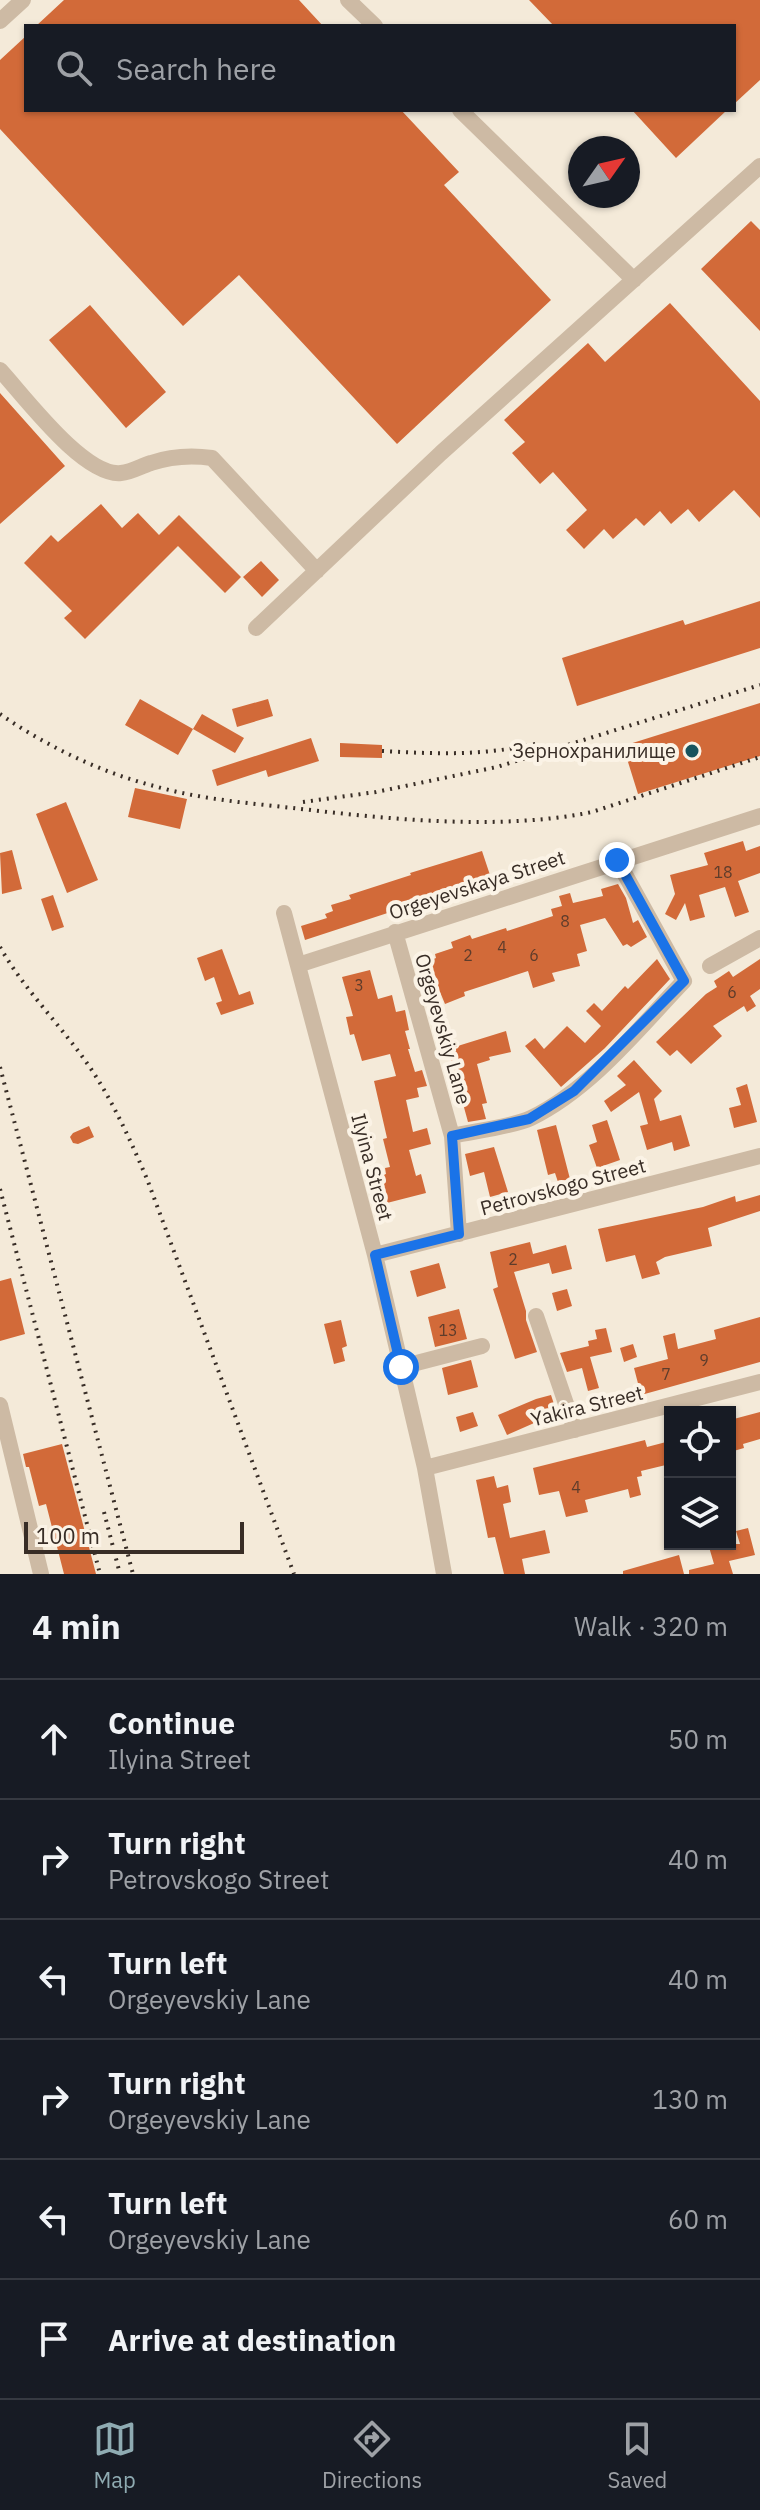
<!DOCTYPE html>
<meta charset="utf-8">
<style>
:root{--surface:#171b24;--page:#242831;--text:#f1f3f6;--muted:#9ea1a6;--line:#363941;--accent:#8fabb2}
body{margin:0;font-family:"IBM Plex Sans",sans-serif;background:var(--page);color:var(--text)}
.controls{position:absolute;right:24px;bottom:24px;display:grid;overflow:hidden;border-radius:0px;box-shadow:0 2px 6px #0004}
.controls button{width:72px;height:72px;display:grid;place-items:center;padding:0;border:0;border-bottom:2px solid var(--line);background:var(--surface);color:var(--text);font:40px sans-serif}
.compass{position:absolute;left:568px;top:136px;width:72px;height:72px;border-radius:50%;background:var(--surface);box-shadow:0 2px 6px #0004;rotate:56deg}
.scale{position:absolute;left:24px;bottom:20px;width:220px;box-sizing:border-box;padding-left:8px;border:4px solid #382d26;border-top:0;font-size:22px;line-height:28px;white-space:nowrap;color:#382d26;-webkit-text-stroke:6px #fbf3e6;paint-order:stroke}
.stop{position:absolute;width:24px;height:24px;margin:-18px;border:6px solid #1a73e8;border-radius:50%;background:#fff}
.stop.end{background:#1a73e8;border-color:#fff;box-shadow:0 2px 8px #0008}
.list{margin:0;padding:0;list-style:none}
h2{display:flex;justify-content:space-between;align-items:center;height:104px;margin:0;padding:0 32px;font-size:34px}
h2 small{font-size:26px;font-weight:400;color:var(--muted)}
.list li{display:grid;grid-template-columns:52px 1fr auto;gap:24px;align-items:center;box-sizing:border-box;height:120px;padding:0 32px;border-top:2px solid var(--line)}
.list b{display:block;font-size:30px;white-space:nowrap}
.list p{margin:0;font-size:26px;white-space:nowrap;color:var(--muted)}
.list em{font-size:26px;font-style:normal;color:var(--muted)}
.icon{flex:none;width:44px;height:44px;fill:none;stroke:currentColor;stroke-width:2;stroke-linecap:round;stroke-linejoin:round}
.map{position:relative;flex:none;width:760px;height:1574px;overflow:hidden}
.search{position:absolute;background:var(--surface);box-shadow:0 2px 6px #0004;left:24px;right:24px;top:24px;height:88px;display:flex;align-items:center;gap:20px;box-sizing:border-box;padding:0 28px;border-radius:0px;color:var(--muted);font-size:30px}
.sheet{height:824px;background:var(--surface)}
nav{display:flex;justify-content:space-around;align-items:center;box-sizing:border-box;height:112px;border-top:2px solid var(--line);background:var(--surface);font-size:22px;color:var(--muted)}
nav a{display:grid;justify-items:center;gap:4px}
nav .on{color:var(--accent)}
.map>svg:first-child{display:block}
.building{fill:#d26a39}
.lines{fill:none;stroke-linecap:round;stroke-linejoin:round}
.minor{stroke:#cdbaa4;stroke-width:16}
.rail{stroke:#382d26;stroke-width:4;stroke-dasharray:2 6;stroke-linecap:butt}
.route{stroke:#1a73e8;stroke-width:10}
.poi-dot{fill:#18545e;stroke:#fbf3e6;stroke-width:3}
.labels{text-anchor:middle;stroke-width:8;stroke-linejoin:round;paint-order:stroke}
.number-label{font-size:16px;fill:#5e3c2b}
.poi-label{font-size:20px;fill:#382d26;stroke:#fbf3e6;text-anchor:end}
.street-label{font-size:20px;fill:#382d26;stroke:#fbf3e6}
</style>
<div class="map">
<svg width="760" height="1574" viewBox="0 0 760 1574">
<rect width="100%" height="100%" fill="#f4ead9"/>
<path class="building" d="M64 0H299L323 26H36Z
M529 0H760V80L734 104V26H554Z
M26 36V110H401L459 172 444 185 551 300 397 444 239 275 183 326 0 129V60Z
M632 110H727L676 158Z
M751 221 760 230V331L701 269Z
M670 303 760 401V518L734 490 699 522 688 509 671 524 660 511 644 526 636 518 613 539 604 529 584 549 566 530 587 510 553 472 540 484 512 453 525 442 504 420 588 343 605 362Z
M90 305 166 392 126 428 49 340Z
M0 393 65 466 0 524Z
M101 504 122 528 138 513 159 535 179 515 241 577 225 593 178 546 85 639 64 618 72 611 24 563 51 535 58 542Z
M261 561 279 580 262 597 243 577Z
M760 601V648L577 706 562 658 683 620 685 625Z
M140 699 193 729 178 755 125 725Z
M268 699 273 716 237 727 232 709Z
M760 703V756L638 794 623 746Z
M202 714 244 738 235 753 193 729Z
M311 738 319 761 268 777 266 770 217 786 212 770Z
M340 743 382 745V758L340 757Z
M135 788 187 799 180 829 128 817Z
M66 802 98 880 67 893 36 814Z
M743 841 746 851 760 846V873L738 881 749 912 735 917 725 887 699 895 705 917 690 921 685 903 676 920 665 914 675 894 670 875 708 865 704 853Z
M12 850 22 889 2 894 0 853Z
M482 851 490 875 407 901 409 906 305 940 301 926 327 918 325 914 333 911 331 905 351 899 349 895 411 875 410 873Z
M618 884 626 898 633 923 638 920 647 937 631 947 627 944 623 946 605 918 580 925 587 951 577 954 580 966 552 973 555 981 533 988 528 971 464 992 465 996 445 1004 433 975 430 976 426 962 436 958 435 954 453 948 451 942 470 935 472 939 506 928 507 931 553 916 551 909 562 906 559 896 570 893 573 903 603 896 601 889Z
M53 895 64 927 52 931 41 899Z
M222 949 239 995 250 991 254 1004 221 1015 216 1003 222 1001 214 977 205 981 197 958Z
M657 959 670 979 605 1048 561 1087 525 1046 535 1038 544 1049 567 1026 585 1043 601 1026 586 1011 594 1003 602 1011 625 986 628 989Z
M760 959V989L750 996 756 1006 747 1012 744 1006 713 1026 722 1036 691 1064 677 1050 670 1056 656 1042 706 994 717 987 714 981 729 971 733 977Z
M370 970 378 999 392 995 396 1012 405 1010 409 1030 405 1031 410 1049H408L415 1072 422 1070 427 1086 417 1088 419 1097 406 1100 413 1132 427 1128 431 1144 409 1150 416 1176 421 1174 426 1193 383 1204 376 1177 386 1174 385 1168 390 1167 383 1139 387 1138 374 1081 396 1076 390 1054 362 1061 354 1034 350 1035 346 1017 353 1016 342 977Z
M506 1031 511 1052 489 1057 490 1060 477 1064 487 1103 482 1104 486 1119 468 1122 448 1049Z
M634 1060 662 1091 654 1099 660 1121 681 1115 690 1146 674 1151 672 1142 647 1150 640 1126 648 1124 639 1092 611 1112 604 1101 626 1085 617 1076Z
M747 1084 757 1122 734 1128 729 1108 741 1105 736 1088Z
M607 1120 620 1160 597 1168 589 1145 597 1142 592 1125Z
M556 1125 570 1179 558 1182 555 1173 548 1175 537 1130Z
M89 1126 94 1137 78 1144 73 1143 70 1137 73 1133Z
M494 1147 508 1192 490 1197 484 1172 470 1176 465 1154Z
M760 1195V1211L708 1228 712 1246 665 1257 656 1262 660 1274 642 1279 635 1255 606 1262 598 1229 703 1207 735 1196 736 1202Z
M530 1242 533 1254 566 1245 572 1269 552 1274 549 1263 514 1272 526 1311V1320L537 1352 515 1359 493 1289 498 1287 490 1252Z
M439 1263 446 1288 417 1297 410 1271Z
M11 1278 25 1334 0 1341V1281Z
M567 1289 572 1306 557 1311 552 1293Z
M459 1309 467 1339 435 1347 428 1317Z
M760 1317V1362L641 1395 634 1368 668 1359 663 1336 675 1333 678 1349 716 1339 714 1330Z
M341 1320 347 1346 342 1348 345 1361 334 1364 324 1324Z
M606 1328 612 1352 590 1357 599 1388 588 1391 582 1368 567 1372 560 1353 589 1346 588 1341 597 1339 595 1330Z
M633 1344 637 1357 624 1362 620 1348Z
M471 1360 478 1387 448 1395 442 1368Z
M551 1395 556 1410 538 1414 541 1420 507 1435 498 1415 536 1399Z
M473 1412 478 1426 460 1432 456 1417Z
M760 1412V1439L743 1444 744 1448 730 1452V1420Z
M645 1440 647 1447 670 1441V1464L641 1471 642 1476 637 1477 641 1495 630 1498 628 1489 585 1500 588 1512 566 1517 559 1491 539 1495 533 1468Z
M62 1444 96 1574H64L46 1504 39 1506 29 1467H26L23 1454Z
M494 1476 497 1488 508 1485 511 1502 503 1504 510 1538 545 1530 550 1553 522 1559 525 1574H504L495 1537 488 1538 476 1480Z
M748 1528 755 1555 729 1561 733 1574H689V1570L714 1564 709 1547 721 1544H740L736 1531Z
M679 1555 684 1574H623V1571Z"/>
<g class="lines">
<path class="minor" d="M348 0 375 26
M0 21 23 0
M460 110 634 280
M0 370C24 396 84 477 121 473 132 472 141 466 151 463 172 456 190 455 212 458L317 571
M256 628 441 453 760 166
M284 913 375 1255 425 1468 444 1574
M395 932 452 1136
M298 965 760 816
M710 966 760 938
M459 1234 452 1136C474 1131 512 1127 531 1118 592 1088 638 1029 684 981L617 860
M375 1255 760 1156
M536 1316 575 1430
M401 1367 482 1346
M0 1405 41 1574
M425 1468 760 1382"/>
<path class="rail" d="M0 714C46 746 100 772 154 786 199 799 247 803 293 808 387 819 499 831 592 812L760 757
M382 751C435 754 486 756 539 743
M303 802 376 792 497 767 760 685
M0 947C26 993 66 1030 95 1075 116 1108 132 1144 147 1179L294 1574
M0 1067 133 1574
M0 1189 100 1574
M104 1512 120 1574"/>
</g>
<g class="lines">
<path class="route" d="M401 1367 375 1255 459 1234 452 1136 529 1119 574 1091 684 981 617 860"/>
</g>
<circle class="poi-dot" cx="692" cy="751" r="8"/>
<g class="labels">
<g class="number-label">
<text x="723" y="878">18</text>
<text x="565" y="927">8</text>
<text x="502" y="953">4</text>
<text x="468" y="961">2</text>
<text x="534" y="961">6</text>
<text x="359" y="991">3</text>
<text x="732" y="998">6</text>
<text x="513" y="1265">2</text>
<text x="448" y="1336">13</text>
<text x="704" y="1366">9</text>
<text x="666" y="1380">7</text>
<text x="576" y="1493">4</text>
</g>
<g class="poi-label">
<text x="676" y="758">Зернохранилище</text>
</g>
<g class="street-label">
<text transform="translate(477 885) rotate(-18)" y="7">Orgeyevskaya Street</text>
<text transform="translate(443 1029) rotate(74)" y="7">Orgeyevskiy Lane</text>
<text transform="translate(372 1167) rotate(75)" y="7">Ilyina Street</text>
<text transform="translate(563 1187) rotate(-15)" y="7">Petrovskogo Street</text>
<text transform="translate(587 1406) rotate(-14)" y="7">Yakira Street</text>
</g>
</g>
</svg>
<div class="controls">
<button><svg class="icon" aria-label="locate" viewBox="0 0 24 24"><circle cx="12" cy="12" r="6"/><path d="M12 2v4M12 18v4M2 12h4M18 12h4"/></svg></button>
<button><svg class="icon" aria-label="layers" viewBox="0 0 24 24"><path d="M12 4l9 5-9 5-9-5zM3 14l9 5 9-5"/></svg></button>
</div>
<svg class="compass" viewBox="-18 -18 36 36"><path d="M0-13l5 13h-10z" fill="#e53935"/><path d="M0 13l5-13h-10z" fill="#9ea1a6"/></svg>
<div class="scale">100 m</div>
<div class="stop" style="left:401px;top:1367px"></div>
<div class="stop end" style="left:617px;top:860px"></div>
<div class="search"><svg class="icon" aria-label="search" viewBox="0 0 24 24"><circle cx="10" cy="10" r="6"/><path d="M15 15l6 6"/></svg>Search here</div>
</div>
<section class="sheet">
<h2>4 min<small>Walk · 320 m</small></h2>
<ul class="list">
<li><svg class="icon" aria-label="ahead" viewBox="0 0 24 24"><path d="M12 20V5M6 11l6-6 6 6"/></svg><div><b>Continue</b><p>Ilyina Street</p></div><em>50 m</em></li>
<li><svg class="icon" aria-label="right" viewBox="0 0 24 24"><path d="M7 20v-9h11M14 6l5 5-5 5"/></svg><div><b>Turn right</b><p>Petrovskogo Street</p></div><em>40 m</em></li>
<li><svg class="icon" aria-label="left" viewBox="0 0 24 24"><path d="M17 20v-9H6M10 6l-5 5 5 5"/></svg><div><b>Turn left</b><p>Orgeyevskiy Lane</p></div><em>40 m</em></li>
<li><svg class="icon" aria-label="right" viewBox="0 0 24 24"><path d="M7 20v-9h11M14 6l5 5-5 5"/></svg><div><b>Turn right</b><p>Orgeyevskiy Lane</p></div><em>130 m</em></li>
<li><svg class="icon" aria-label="left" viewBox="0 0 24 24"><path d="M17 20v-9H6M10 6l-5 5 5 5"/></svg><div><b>Turn left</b><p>Orgeyevskiy Lane</p></div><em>60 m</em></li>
<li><svg class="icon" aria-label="arrive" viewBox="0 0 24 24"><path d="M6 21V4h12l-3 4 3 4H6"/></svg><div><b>Arrive at destination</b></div></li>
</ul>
</section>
<nav>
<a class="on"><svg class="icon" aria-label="map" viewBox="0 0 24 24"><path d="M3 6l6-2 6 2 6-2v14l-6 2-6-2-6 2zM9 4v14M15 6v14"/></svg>Map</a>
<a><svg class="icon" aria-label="directions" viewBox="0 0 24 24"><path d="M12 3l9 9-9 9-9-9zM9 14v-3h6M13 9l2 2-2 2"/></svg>Directions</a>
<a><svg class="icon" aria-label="saved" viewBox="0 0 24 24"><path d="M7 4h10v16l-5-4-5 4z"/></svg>Saved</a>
</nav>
